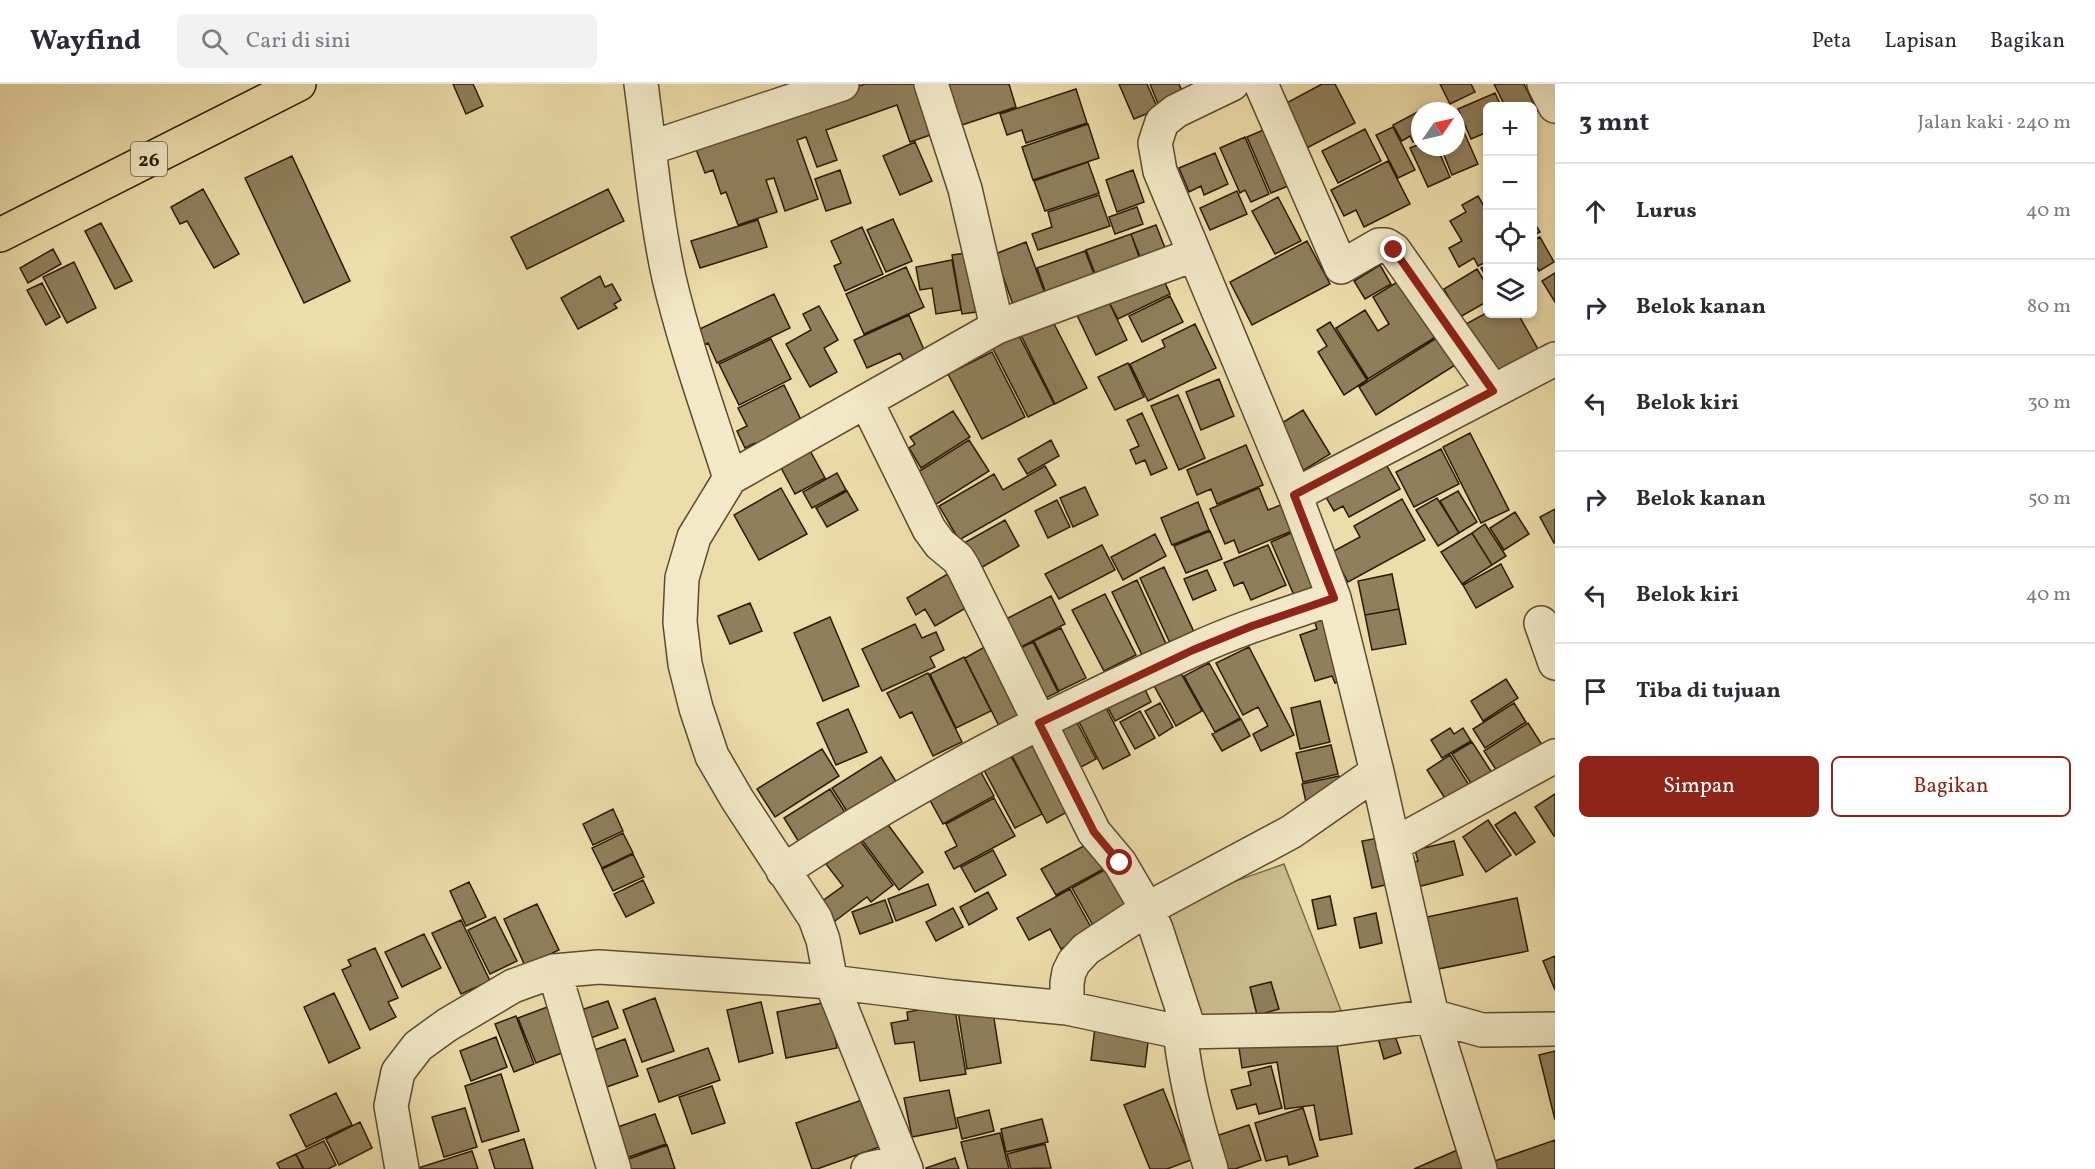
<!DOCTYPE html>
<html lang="id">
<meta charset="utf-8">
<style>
:root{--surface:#fff;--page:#f2f2f3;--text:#2b2b33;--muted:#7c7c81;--line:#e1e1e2;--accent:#8f2418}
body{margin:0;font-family:Vollkorn,serif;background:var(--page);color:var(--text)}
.controls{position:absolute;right:18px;top:18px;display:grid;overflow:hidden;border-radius:9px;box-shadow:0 3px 9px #0003}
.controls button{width:54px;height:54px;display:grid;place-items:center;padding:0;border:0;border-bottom:2px solid var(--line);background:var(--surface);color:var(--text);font:30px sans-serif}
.compass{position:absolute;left:1411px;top:18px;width:54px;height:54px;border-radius:50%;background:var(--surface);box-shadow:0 3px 9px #0003;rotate:56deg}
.stop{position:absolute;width:18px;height:18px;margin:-14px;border:4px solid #8f2418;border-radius:50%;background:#fff}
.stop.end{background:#8f2418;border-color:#fff;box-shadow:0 2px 6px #0008}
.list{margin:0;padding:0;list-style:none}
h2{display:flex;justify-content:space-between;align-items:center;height:78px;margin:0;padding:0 24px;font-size:26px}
h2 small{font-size:20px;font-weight:400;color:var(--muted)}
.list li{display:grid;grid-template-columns:39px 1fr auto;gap:18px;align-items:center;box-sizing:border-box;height:96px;padding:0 24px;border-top:2px solid var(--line)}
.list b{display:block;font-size:22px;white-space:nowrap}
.list em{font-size:20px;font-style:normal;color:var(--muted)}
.actions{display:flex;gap:12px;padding:18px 24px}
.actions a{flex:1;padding:14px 0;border:2px solid var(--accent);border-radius:9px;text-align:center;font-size:21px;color:var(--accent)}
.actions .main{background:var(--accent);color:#fff}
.icon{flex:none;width:33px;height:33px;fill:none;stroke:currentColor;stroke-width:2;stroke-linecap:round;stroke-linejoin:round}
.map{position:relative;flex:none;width:1555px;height:1085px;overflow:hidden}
header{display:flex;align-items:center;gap:36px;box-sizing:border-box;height:84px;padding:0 30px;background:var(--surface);border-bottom:2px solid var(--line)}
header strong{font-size:28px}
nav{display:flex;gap:33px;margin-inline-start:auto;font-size:21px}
.search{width:420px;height:54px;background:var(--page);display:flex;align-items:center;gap:15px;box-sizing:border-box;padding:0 21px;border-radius:9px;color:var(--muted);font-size:22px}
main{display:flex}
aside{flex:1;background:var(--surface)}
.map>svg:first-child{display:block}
.green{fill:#ccbc8e;stroke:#7c6b4a;stroke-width:1.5}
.building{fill:#907f5c;stroke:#2c1a07;stroke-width:1.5}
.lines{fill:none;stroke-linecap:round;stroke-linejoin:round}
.minor-casing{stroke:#5c4b30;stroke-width:36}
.major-casing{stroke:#2c1a07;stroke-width:36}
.minor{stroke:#f3e9c8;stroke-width:33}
.major{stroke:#edddaa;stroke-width:33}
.route{stroke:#8f2418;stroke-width:8}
.labels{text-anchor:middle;stroke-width:4.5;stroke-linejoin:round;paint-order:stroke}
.shield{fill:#f3e9c8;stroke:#685841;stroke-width:1.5}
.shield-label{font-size:20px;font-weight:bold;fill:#2c1a07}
</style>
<header>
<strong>Wayfind</strong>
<div class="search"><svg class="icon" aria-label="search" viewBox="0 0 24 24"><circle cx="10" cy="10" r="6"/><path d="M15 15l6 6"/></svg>Cari di sini</div>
<nav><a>Peta</a><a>Lapisan</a><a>Bagikan</a></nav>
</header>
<main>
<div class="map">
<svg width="1555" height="1085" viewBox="0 0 1555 1085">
<rect width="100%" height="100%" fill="#edddaa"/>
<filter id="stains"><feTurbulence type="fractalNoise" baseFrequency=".00333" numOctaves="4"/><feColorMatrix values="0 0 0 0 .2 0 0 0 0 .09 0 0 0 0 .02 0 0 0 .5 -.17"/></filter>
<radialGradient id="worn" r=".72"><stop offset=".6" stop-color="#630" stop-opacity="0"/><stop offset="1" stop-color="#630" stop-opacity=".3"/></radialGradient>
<path class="green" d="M1284 780 1342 929 1197 947 1156 825Z"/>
<path class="building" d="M453 0H473L483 22 466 30Z
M865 0H925L942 47 910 58 897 21 826 46 837 76 817 83 806 53 797 56 818 115 785 127 774 94 766 96 777 128 738 141 726 108 721 110 713 86 705 89 694 60Z
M938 0H1009L1016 23 953 44Z
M1119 0H1147L1158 25 1134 35Z
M1150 0H1179L1186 16 1161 27Z
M1322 0H1335L1355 39 1301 67 1279 23Z
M1440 0H1471L1475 8 1450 20Z
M1494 0H1524L1537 27 1532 29V22H1505Z
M1076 5 1087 39 1026 59 1022 46 1007 51 1000 30Z
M1495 9 1501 22H1488V54L1485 49 1471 55 1458 25Z
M1425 24 1426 27H1420V54L1413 58 1410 52 1402 57 1393 41Z
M1456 30 1478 80 1452 91 1441 64 1456 63Z
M1088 40 1099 74 1033 96 1022 63Z
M1275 41 1300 97 1271 109 1247 53Z
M1393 43 1415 86 1398 94 1376 51Z
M1365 45 1381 77 1338 99 1322 67Z
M1245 53 1269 110 1251 118 1245 106 1240 109 1220 64Z
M915 58 932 97 900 111 883 72Z
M1420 60V63H1437L1450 93 1428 103 1410 64Z
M1215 69 1228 100 1204 111 1201 102 1189 108 1179 84Z
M292 72 350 197 304 219 245 94Z
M1388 77 1410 120 1364 143 1356 126 1344 132 1331 106Z
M1088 78 1099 109 1045 127 1034 97Z
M840 86 851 119 826 127 815 95Z
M1133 86 1144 118 1117 128 1106 96Z
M203 105 239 170 214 184 187 137 180 140 171 123Z
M608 105 624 137 527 185 511 153Z
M1237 107 1247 130 1210 146 1200 124Z
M1099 111 1110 142 1038 166 1032 150 1052 143 1048 128Z
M1478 112 1488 129V177L1478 182 1474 174 1459 183 1449 164 1462 157 1450 137 1466 128 1462 121Z
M1278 113 1301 157 1275 170 1252 127Z
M1137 123 1143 140 1115 150 1109 133Z
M893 135 912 177 886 188 867 146Z
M1532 135 1540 148 1532 152Z
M758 136 767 163 700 184 691 157Z
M101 139 132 197 115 205 85 147Z
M1156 141 1169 174 1144 183 1131 150Z
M862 143 883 190 845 207 834 182 841 179 831 157Z
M1131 150 1143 184 1099 200 1086 166Z
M1540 153 1554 178 1539 187 1532 176V157Z
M1307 157 1330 200 1252 241 1230 198Z
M1026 158 1048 218 1016 229 995 170Z
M53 165 61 180 28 199 20 184Z
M1085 167 1098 200 1049 218 1037 184Z
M974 168 984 227 962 230 952 171Z
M952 176 961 226 936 230 932 204 920 206 916 183Z
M74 178 96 224 67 239 43 193Z
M1380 181 1391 200 1365 215 1354 197Z
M1488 181V195L1481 184Z
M906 183 924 223 864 250 846 210Z
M1477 185 1488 203V217L1460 233 1444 205Z
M1555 189V218L1542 197Z
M1161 190 1170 210 1118 235 1108 216Z
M600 192 605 203 612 200 621 216 614 220 617 224 578 245 561 214Z
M1407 192 1442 249 1368 295 1336 244 1365 226 1378 247 1389 240 1373 213Z
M42 199 60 233 46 241 27 206Z
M774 210 790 244 717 279 708 259 698 264 691 249Z
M1106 212 1127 256 1096 271 1075 227Z
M1170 212 1183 238 1142 258 1129 232Z
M819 222 838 256 824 264 837 288 810 303 786 260 811 246 803 230Z
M1488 228V230H1502L1503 232 1507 230H1518L1538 265 1493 289 1466 240Z
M1049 230 1087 304 1055 320 1018 245Z
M909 231 925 268 904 277 900 269 867 284 854 256Z
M1330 238 1367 296 1344 311 1318 268 1327 262 1317 246Z
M1195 240 1216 284 1148 317 1130 280 1165 263 1162 256Z
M1015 244 1054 320 1028 333 989 257Z
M1443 250 1460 278 1376 331 1359 303Z
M771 255 791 295 739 321 719 280Z
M992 268 1025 333 982 355 948 290Z
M1128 279 1144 313 1115 326 1098 293Z
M1219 295 1234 332 1201 346 1186 308Z
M784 301 804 342 757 365 755 359 745 364 737 347 747 342 738 324Z
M1178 311 1205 374 1179 386 1151 322Z
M1303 326 1330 370 1299 389 1272 345Z
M953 327 970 353 921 384 909 364 915 360 910 353Z
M1142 329 1167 384 1151 391 1145 376 1136 380 1130 366 1139 362 1127 336Z
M1470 349 1509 426 1481 439 1443 363Z
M969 356 989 387 930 424 910 393Z
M1051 356 1059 372 1027 390 1018 375Z
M1246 361 1263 401 1217 420 1211 405 1197 411 1187 386Z
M808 363 825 394 795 410 779 380Z
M1441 365 1459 400 1414 423 1396 388Z
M1383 375 1400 405 1349 433 1343 422 1334 427 1323 408Z
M1045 382 1056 401 959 456 939 422 994 390 1003 406Z
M837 389 846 406 812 424 803 408Z
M1085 403 1098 431 1073 443 1060 414Z
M781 404 807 450 759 476 734 431Z
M1259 404 1268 426 1288 418 1299 444 1239 469 1234 456 1225 460 1210 425Z
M847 407 858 426 827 443 816 424Z
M1458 407 1477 438 1459 449 1440 417Z
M1437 414 1459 449 1438 462 1416 426Z
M1402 415 1425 456 1348 498 1332 468 1360 453 1354 442Z
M1057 416 1070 443 1048 454 1035 427Z
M1198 418 1209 446 1172 461 1161 434Z
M1555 425V458L1554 459 1540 433Z
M1515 428 1529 450 1504 466 1490 444Z
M1005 436 1019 462 979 485 964 459Z
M1485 440 1506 472 1492 481 1472 449Z
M1298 446 1324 504 1296 516 1271 458Z
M1210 447 1222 475 1186 489 1174 462Z
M1472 449 1492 481 1462 500 1441 468Z
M1155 450 1166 472 1123 496 1111 473Z
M1102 461 1115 486 1059 515 1045 490Z
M1268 461 1286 501 1251 516 1243 498 1234 502 1224 479Z
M1501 480 1513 503 1476 524 1463 501Z
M1164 483 1194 548 1170 559 1140 494Z
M956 485 976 518 935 542 925 525 916 531 907 514Z
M1207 486 1216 506 1193 516 1184 495Z
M1392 490 1399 525 1365 531 1358 497Z
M1137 496 1167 562 1143 573 1112 508Z
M1105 510 1136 571 1104 587 1072 526Z
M1051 512 1065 540 1021 563 1006 535Z
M750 519 762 547 730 560 718 532Z
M1399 525 1406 560 1372 566 1365 531Z
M1330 527 1352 594 1335 599 1332 592 1315 597 1300 551 1317 545 1313 532Z
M830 533 859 602 823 617 794 549Z
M915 540 922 554 936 548 944 566 930 573 935 583 882 607 862 565Z
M1061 544 1086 594 1059 607 1034 557Z
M997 556 1032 627 1000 644 965 574Z
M1033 558 1058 608 1035 619 1010 569Z
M1249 563 1294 651 1261 667 1253 650 1268 642 1258 623 1243 631 1216 579Z
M964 573 991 627 956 644 930 590Z
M1209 579 1240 634 1215 648 1184 592Z
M1178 584 1202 627 1176 642 1152 598Z
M928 589 962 658 933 672 912 628 900 634 887 609Z
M1140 595 1151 618 1115 637 1103 614Z
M1506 595 1518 614 1483 637 1471 617Z
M1101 614 1130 671 1103 685 1074 628Z
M1320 617 1330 658 1300 665 1291 624Z
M1160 619 1173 643 1159 652 1145 627Z
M1514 619 1526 638 1485 664 1473 645Z
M848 625 867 668 836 681 817 639Z
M1140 627 1155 654 1135 665 1120 638Z
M1072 629 1096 675 1070 689 1046 643Z
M1241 635 1250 652 1222 667 1212 650Z
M1528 639 1544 664 1500 692 1484 667Z
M1037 644 1078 722 1047 739 1006 660Z
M1450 644 1454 650 1463 644 1471 657 1442 674 1431 656Z
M1472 658 1496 695 1476 707 1452 670Z
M1005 661 1042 730 1015 744 978 675Z
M1331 661 1338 690 1303 698 1296 669Z
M822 665 839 692 775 733 757 705Z
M1450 671 1474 709 1451 724 1427 686Z
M881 673 898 701 850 732 832 704Z
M977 681 994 712 943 740 926 709Z
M1339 692 1342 710 1306 718 1302 700Z
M830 705 848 733 802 763 784 734Z
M1555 710V751L1554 752 1535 723Z
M994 714 1015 752 954 785 945 768 957 762 946 740Z
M613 725 623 747 593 761 583 740Z
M1515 728 1535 758 1516 771 1495 741Z
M1488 736 1511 771 1486 788 1463 753Z
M886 738 923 788 899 806 862 756Z
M623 749 633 769 602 784 592 764Z
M1389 752 1398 798 1372 804 1362 757Z
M859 755 893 801 871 818 867 813 835 837 821 818 843 802 826 780Z
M1093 757 1107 783 1056 811 1041 785Z
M1454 757 1463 791 1410 805 1404 781 1418 777 1415 766Z
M993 766 1006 791 975 808 961 783Z
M633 770 644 793 613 807 602 785Z
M1117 779 1139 821 1095 845 1072 804Z
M643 796 654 819 626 833 614 810Z
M469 798 486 833 466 842 450 807Z
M928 800 936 821 896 837 888 815Z
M1070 805 1093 847 1061 865 1050 845 1029 856 1017 834Z
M988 808 997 825 969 841 960 823Z
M1330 812 1336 841 1318 845 1312 816Z
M1517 814 1528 867 1438 885 1427 833Z
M885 816 893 838 860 850 852 828Z
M537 820 559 866 525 882 504 835Z
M953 824 963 843 936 857 926 838Z
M1376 829 1382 859 1360 864 1354 834Z
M495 833 517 877 490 890 468 846Z
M461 836 490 897 461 910 432 849Z
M424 850 441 884 402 903 385 868Z
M375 864 398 914 388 918 396 933 370 946 342 886 351 882 348 876Z
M1555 872V906L1543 877Z
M1271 898 1279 925 1257 931 1250 903Z
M334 909 360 964 329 979 304 923Z
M655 914 674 967 642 978 623 926Z
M608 917 618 944 588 955 578 927Z
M761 918 773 969 739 978 727 926Z
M828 918 837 964 786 974 777 928Z
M954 920 966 990 920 997 914 958 895 960 891 939 908 936 907 928Z
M550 922 567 967 536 979 518 934Z
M992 922 1001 979 967 985 958 927Z
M516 932 534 980 514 988 495 940Z
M1095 943 1149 950 1145 983 1091 976Z
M1335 949 1352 1050 1320 1056 1314 1021 1285 1025 1277 978 1242 984 1239 964Z
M1394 949 1401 969 1384 975 1378 954Z
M496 953 507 983 471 997 460 967Z
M625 955 638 992 601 1005 589 968Z
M708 964 720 996 659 1018 647 985Z
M1555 967V1036L1539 971Z
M1271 982 1282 1024 1259 1030 1256 1020 1237 1025 1231 1006 1251 1001 1248 988Z
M501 990 519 1047 482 1058 465 1002Z
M712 1002 725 1039 692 1050 679 1013Z
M1163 1005 1191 1076 1167 1085H1150L1124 1021Z
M949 1006 957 1044 912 1053 904 1014Z
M336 1009 352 1041 306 1063 290 1031Z
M865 1015 882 1062 817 1085H812L796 1039Z
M465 1024 477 1063 444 1073 432 1033Z
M1303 1024 1318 1072 1289 1081 1287 1072 1266 1077 1255 1039Z
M989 1026 994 1047 962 1055 957 1034Z
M655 1030 666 1060 626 1074 615 1044Z
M1042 1035 1048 1058 1006 1068 1001 1045Z
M360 1038 372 1064 339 1081 326 1055Z
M1249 1041 1261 1076 1235 1085H1224L1213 1053Z
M1000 1049 1009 1085H968L961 1058Z
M524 1055 533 1085H495L489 1066Z
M1555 1056V1085H1491L1489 1079Z
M324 1057 336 1081 328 1085H303L296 1070Z
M1045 1060 1051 1084 1011 1085 1007 1070Z
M667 1061 675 1085H629L626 1076Z
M1462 1064 1472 1085H1414Z
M472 1067 478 1085H415Z
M296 1070 304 1085H280L277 1079Z
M955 1074 959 1085H926V1084Z"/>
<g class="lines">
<g class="minor-casing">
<path id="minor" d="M641 0C650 65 655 130 669 194 685 262 709 328 730 394L694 453 682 494 680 538 685 580 696 624 712 672 737 715 815 834 823 856 831 898 906 1085
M931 0 965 105 997 243
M1232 0 1176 27 1162 38 1155 59 1160 87 1295 411
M1261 0 1341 183 1379 161H1386L1394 166 1493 307
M1544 0 1555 22
M650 64 842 0
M866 317 929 445 940 460 958 475 963 483 1094 748 1120 779 1147 825 1156 845 1190 948
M730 394 997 243 1193 171
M1541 539 1555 579
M1393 761 1555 672
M783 787C913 701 1051 629 1193 566 1238 545 1287 530 1334 514
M554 887 614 1085
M1067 924V899L1069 888 1074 878 1086 865 1147 825 1291 748 1377 688
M1180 948C1186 998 1196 1037 1211 1085
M402 1085 391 1022 398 988 418 962 447 941 513 902 554 887 599 883 831 898 953 913 1067 924 1180 948 1335 945 1432 932 1482 946 1555 945
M868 1085 903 1077
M1480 1085 1432 932 1377 688 1334 514 1295 411 1555 275"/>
</g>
<g class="major-casing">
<path id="major" d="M0 151 299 0"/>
</g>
<use href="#minor" class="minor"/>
<use href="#major" class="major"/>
</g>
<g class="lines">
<path class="route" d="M1120 779 1094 748 1039 639 1193 566 1252 542 1334 514 1294 411 1493 307 1394 166"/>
</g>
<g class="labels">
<rect class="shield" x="131" y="58" width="36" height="34" rx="4.5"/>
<g class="shield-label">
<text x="149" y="82">26</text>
</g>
</g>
<rect width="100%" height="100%" filter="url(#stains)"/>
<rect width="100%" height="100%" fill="url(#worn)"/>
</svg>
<div class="controls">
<button>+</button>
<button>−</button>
<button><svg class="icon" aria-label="locate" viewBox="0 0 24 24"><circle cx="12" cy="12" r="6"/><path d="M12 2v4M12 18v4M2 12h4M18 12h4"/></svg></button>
<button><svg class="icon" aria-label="layers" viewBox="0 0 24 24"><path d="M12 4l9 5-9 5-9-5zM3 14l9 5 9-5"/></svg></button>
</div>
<svg class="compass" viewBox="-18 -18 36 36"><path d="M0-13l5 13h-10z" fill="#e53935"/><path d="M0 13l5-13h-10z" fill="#7c7c81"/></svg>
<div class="stop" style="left:1120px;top:779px"></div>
<div class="stop end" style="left:1394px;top:166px"></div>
</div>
<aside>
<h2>3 mnt<small>Jalan kaki · 240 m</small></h2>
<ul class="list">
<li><svg class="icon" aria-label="ahead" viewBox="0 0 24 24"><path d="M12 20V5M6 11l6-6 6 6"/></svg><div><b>Lurus</b></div><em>40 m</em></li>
<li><svg class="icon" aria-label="right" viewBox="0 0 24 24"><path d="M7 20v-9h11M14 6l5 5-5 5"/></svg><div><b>Belok kanan</b></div><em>80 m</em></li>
<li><svg class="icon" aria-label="left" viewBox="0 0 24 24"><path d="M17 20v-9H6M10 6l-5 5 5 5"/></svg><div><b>Belok kiri</b></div><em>30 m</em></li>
<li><svg class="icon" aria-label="right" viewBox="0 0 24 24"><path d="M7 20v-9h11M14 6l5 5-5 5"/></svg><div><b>Belok kanan</b></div><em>50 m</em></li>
<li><svg class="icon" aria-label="left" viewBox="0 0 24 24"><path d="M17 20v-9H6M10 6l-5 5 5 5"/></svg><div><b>Belok kiri</b></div><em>40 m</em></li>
<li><svg class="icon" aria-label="arrive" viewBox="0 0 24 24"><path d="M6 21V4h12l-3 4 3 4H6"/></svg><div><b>Tiba di tujuan</b></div></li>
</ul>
<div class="actions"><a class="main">Simpan</a><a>Bagikan</a></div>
</aside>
</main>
